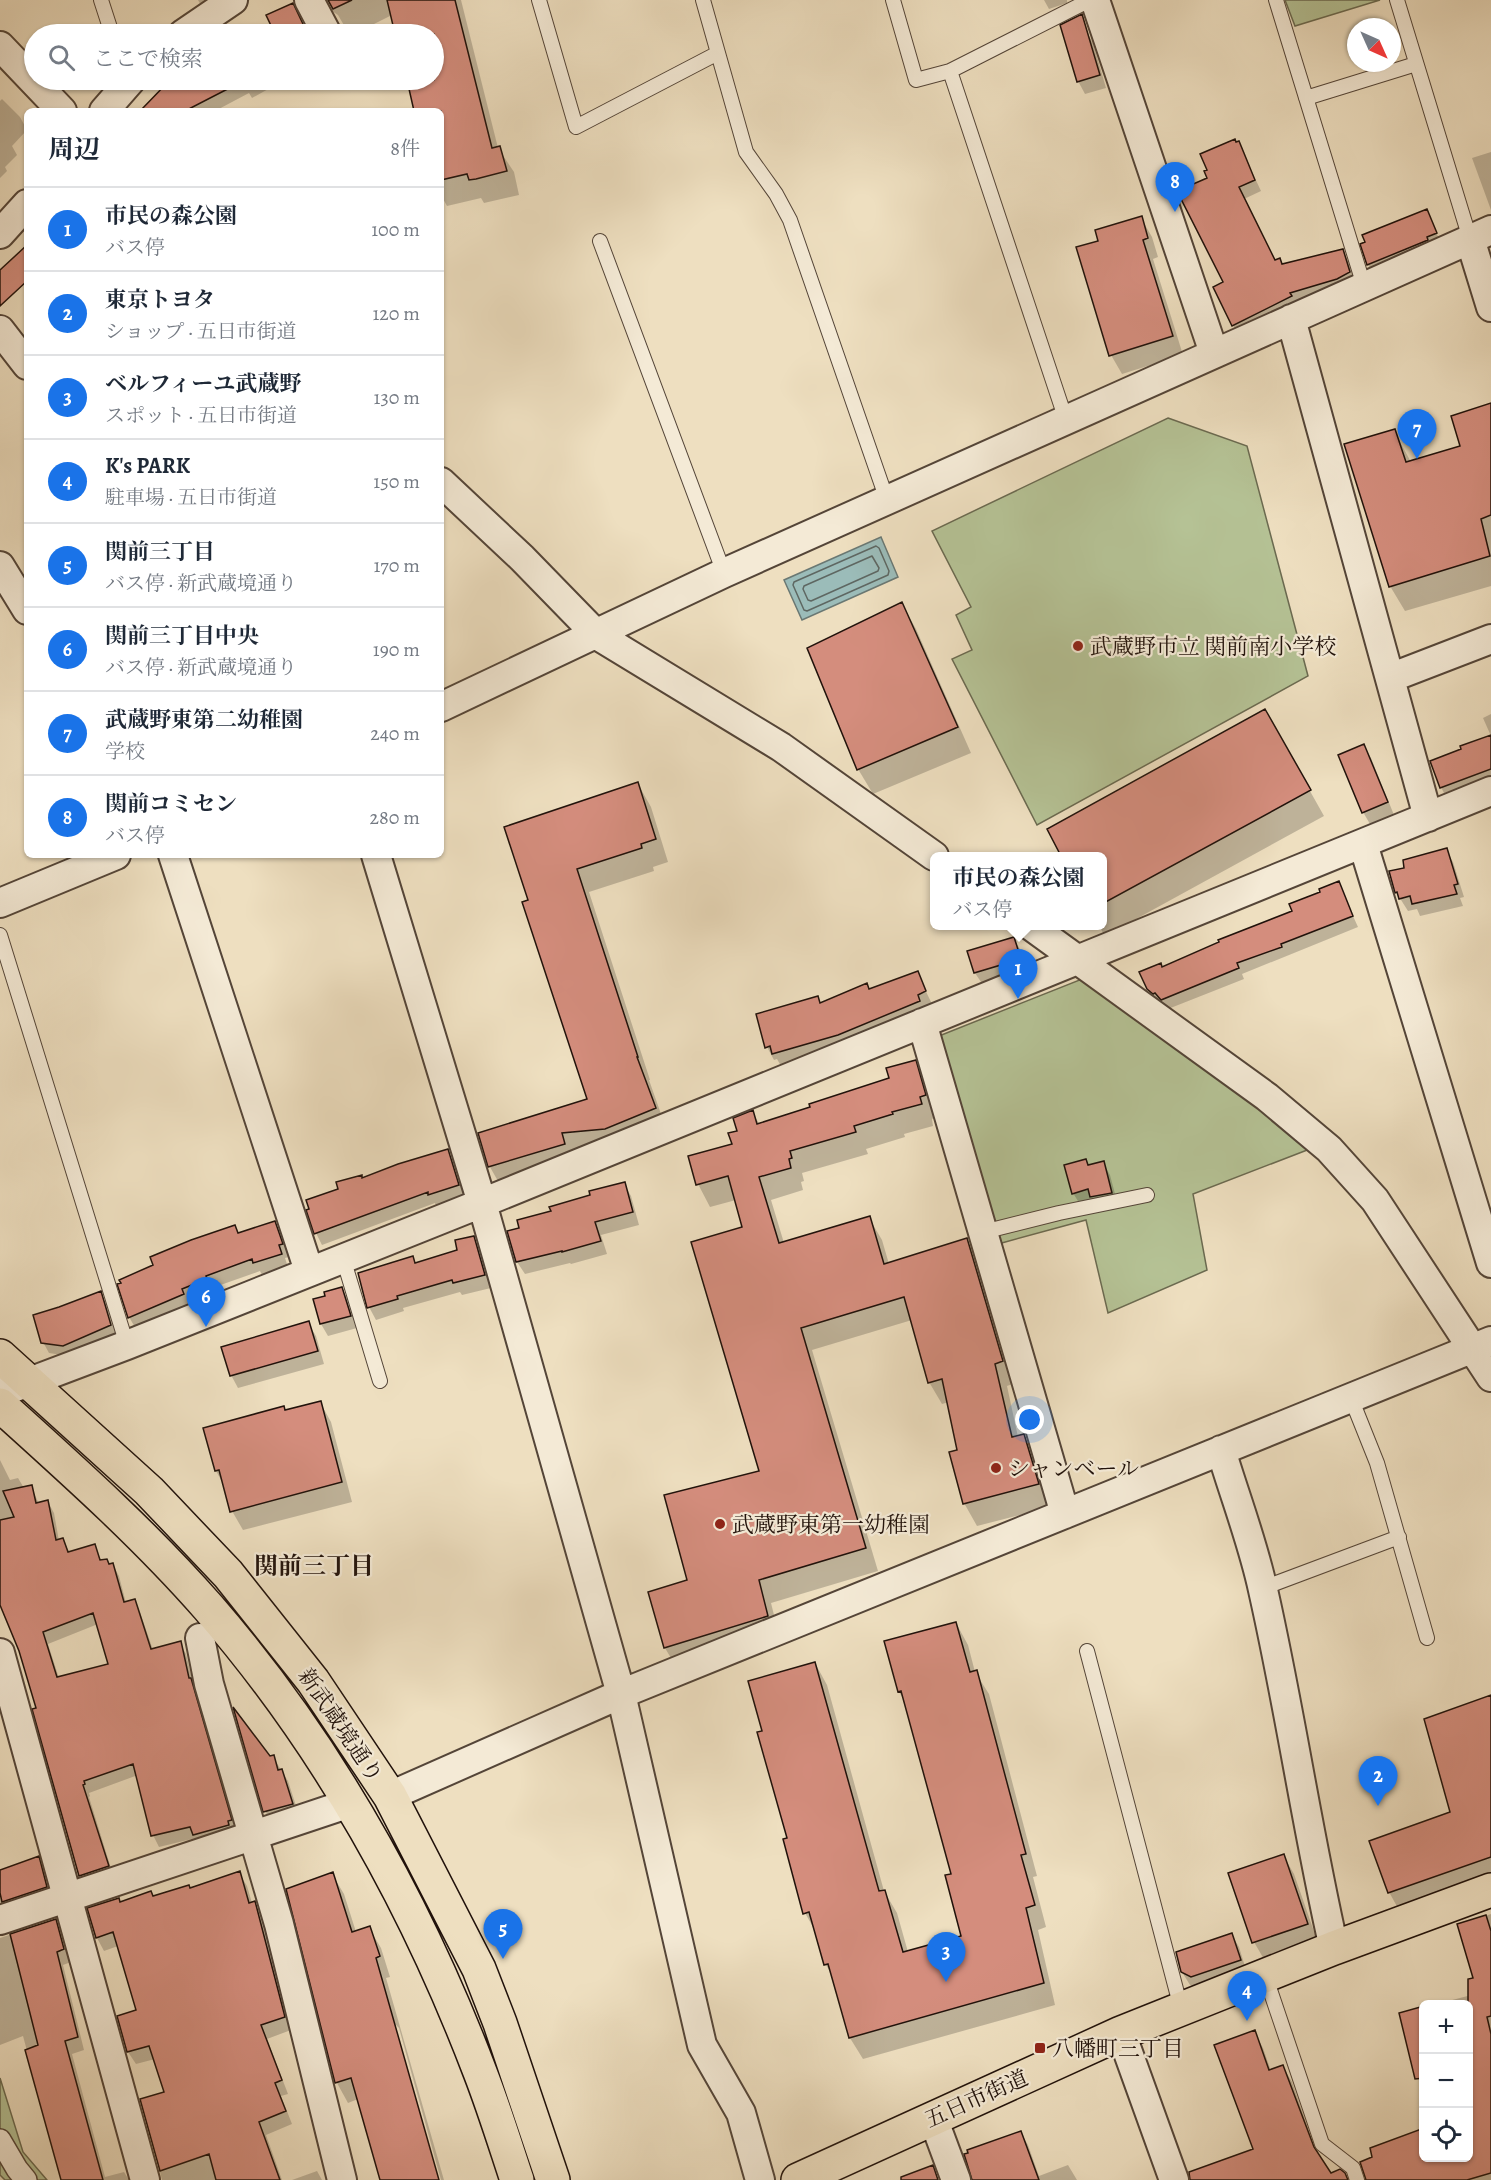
<!DOCTYPE html>
<html lang="ja">
<meta charset="utf-8">
<style>
:root{--surface:#fff;--page:#f6f6f7;--text:#1f2937;--muted:#747a83;--line:#e0e1e3;--accent:#1a73e8}
body{margin:0;font-family:Alegreya,"Noto Serif JP",serif;background:var(--page);color:var(--text)}
.controls{position:absolute;right:18px;bottom:18px;display:grid;overflow:hidden;border-radius:9px;box-shadow:0 2px 4px #0004}
.controls button{width:54px;height:54px;display:grid;place-items:center;padding:0;border:0;border-bottom:2px solid var(--line);background:var(--surface);color:var(--text);font:30px sans-serif}
.compass{position:absolute;left:1347px;top:18px;width:54px;height:54px;border-radius:50%;background:var(--surface);box-shadow:0 2px 4px #0004;rotate:135deg}
.you{position:absolute;left:1030px;top:1420px;width:21px;height:21px;margin:-15px;border:4px solid #fff;border-radius:50%;background:#1a73e8;box-shadow:0 0 0 9px #1a73e833}
.badge{display:grid;place-items:center;width:39px;height:39px;border-radius:50%;background:var(--accent);color:#fff;font-size:20px;font-weight:700}
.pin{position:absolute;translate:-50% -50px;filter:drop-shadow(0 2px 3px #0008)}
.pin::after{content:'';position:absolute;top:32px;width:21px;height:18px;background:inherit;clip-path:polygon(0 0,100% 0,50% 100%)}
.popup{position:absolute;left:930px;top:852px;width:177px;height:78px;box-sizing:border-box;display:grid;place-content:center;border-radius:9px;background:var(--surface);filter:drop-shadow(0 2px 4px #0005);font-size:20px;white-space:nowrap;color:var(--muted)}
.popup b{font-size:22px;color:var(--text)}
.popup::after{content:'';position:absolute;left:50%;top:100%;margin-left:-12px;border:12px solid transparent;border-top-color:var(--surface)}
.list{margin:0;padding:0;list-style:none}
h2{display:flex;justify-content:space-between;align-items:center;height:78px;margin:0;padding:0 24px;font-size:26px}
h2 small{font-size:20px;font-weight:400;color:var(--muted)}
.list li{display:grid;grid-template-columns:39px 1fr auto;gap:18px;align-items:center;box-sizing:border-box;height:84px;padding:0 24px;border-top:2px solid var(--line)}
.list b{display:block;font-size:22px;white-space:nowrap}
.list p{margin:0;font-size:20px;white-space:nowrap;color:var(--muted)}
.list em{font-size:20px;font-style:normal;color:var(--muted)}
.icon{flex:none;width:33px;height:33px;fill:none;stroke:currentColor;stroke-width:2;stroke-linecap:round;stroke-linejoin:round}
.map{position:relative;flex:none;width:1491px;height:2180px;overflow:hidden}
.search{position:absolute;background:var(--surface);box-shadow:0 2px 4px #0004;left:24px;top:24px;width:420px;height:66px;display:flex;align-items:center;gap:15px;box-sizing:border-box;padding:0 21px;border-radius:33px;color:var(--muted);font-size:22px}
.panel{position:absolute;background:var(--surface);box-shadow:0 2px 4px #0004;left:24px;top:108px;width:420px;height:750px;border-radius:9px}
.map>svg:first-child{display:block}
.green{fill:#b5c295;stroke:#6b6a50;stroke-width:1.5}
.water{fill:#9bbcb9;stroke:#6a7873;stroke-width:1.5}
.shadow{fill:#0003;fill-rule:evenodd}
.lines{fill:none;stroke-linecap:round;stroke-linejoin:round}
.shore{stroke:#5e6762;stroke-width:1.5}
.building{fill:#d48d7d;stroke:#21120b;stroke-width:1.5;fill-rule:evenodd}
.service-casing{stroke:#544538;stroke-width:16}
.pedestrian-casing{stroke:#544538;stroke-width:24}
.minor-casing{stroke:#544538;stroke-width:32}
.primary-casing{stroke:#21120b;stroke-width:36}
.service{stroke:#f4ead6;stroke-width:14}
.pedestrian{stroke:#f4ead6;stroke-width:21}
.minor{stroke:#f4ead6;stroke-width:28}
.primary{stroke:#eedfc0;stroke-width:33}
.poi-dot{fill:#8f2418;stroke:#f4ead6;stroke-width:2}
.labels{text-anchor:middle;stroke-width:4.5;stroke-linejoin:round;paint-order:stroke}
.poi-label{font-size:22px;fill:#21120b;stroke:#f4ead6;text-anchor:start}
.street-label{font-size:22px;fill:#21120b;stroke:#f4ead6}
.neighbourhood-label{font-size:24px;font-weight:bold;fill:#21120b;stroke:#f4ead6}
</style>
<div class="map">
<svg width="1491" height="2180" viewBox="0 0 1491 2180">
<rect width="100%" height="100%" fill="#eedfc0"/>
<filter id="stains"><feTurbulence type="fractalNoise" baseFrequency=".00333" numOctaves="4"/><feColorMatrix values="0 0 0 0 .2 0 0 0 0 .09 0 0 0 0 .02 0 0 0 .5 -.17"/></filter>
<radialGradient id="worn" r=".72"><stop offset=".6" stop-color="#630" stop-opacity="0"/><stop offset="1" stop-color="#630" stop-opacity=".3"/></radialGradient>
<path class="green" d="M1285 0H1380L1295 26Z
M1168 418 1247 446 1308 676 1037 825 952 659 972 650 956 615 971 607 932 531Z
M1087 977 1315 1147 1193 1194 1207 1270 1108 1313 1086 1220 998 1244 939 1036Z
M0 2078 23 2152 47 2180H5L0 2175Z"/>
<path class="water" d="M881 537 898 577 802 620 784 580Z"/>
<path class="shadow" d="M198 0H250L210 21Z
M324 0H461L498 148 514 172 519 195 484 203 481 198 447 206 441 195V111H416L408 80H434V34H397L392 15 354 34H349L338 15 329 9Z
M1044 0H1067V3L1049 9Z
M293 5 308 34H261L274 28Z
M1086 31 1093 43 1106 88 1085 94 1078 81Z
M172 80H180L186 84 195 80H278L279 83 252 98 249 93 215 111H152L148 104Z
M2 99 20 117 27 130 12 146 17 155 5 167 7 171 0 178V101Z
M1491 152V210L1472 158Z
M1244 155 1261 191 1244 199 1275 262 1283 265 1342 250 1349 262 1356 284 1240 337 1233 325 1225 283 1209 179Z
M1426 211 1441 243 1374 274 1368 265 1362 245Z
M1141 218 1152 237 1158 257 1153 259 1183 355 1122 374 1111 355 1100 242Z
M1491 405V586L1405 611 1390 586 1394 431 1411 462 1462 447Z
M902 604 916 629 971 753 873 794 858 769Z
M1265 711 1324 816 1105 936 1099 926H1102V856H1063L1049 829Z
M1491 714V736L1483 718Z
M1364 746 1371 758 1394 815 1370 824 1363 812Z
M1463 750 1491 751V776L1444 793 1441 787Z
M638 784 651 807 668 862 653 867 654 871 589 892 650 1080H649L667 1131 503 1190 490 1167 480 1134 589 1100 530 901Z
M1446 850 1453 862 1464 897 1460 898 1463 906 1420 916 1417 909 1408 911 1396 892 1406 869Z
M1338 883 1358 927 1242 974 1244 979 1168 1009 1162 1003 1160 1004 1154 1000 1148 989 1162 968 1294 912Z
M1014 939 1021 951 1027 971 983 985 975 973Z
M917 973 932 1004 781 1066 777 1059 774 1060 767 1047 821 1004 869 990Z
M915 1062 928 1084 937 1117 932 1119 933 1126 904 1134 905 1137 866 1149 868 1154 802 1173 804 1181 801 1182 803 1190 771 1200 784 1243 869 1218 882 1240 889 1264 967 1240 979 1262 1015 1383 1007 1386 1018 1437 1024 1435 1036 1458 1051 1507 977 1526 964 1503 959 1451 949 1402 942 1404 929 1382 912 1320 812 1350 878 1571 771 1603 780 1639 678 1670 665 1648 650 1593 689 1582 761 1472 744 1228 736 1200 710 1207 698 1184 734 1145 739 1132 752 1112 760 1125 891 1079Z
M448 1151 454 1162 465 1196 436 1206 435 1203 322 1245 316 1233 362 1180Z
M1103 1163 1110 1175 1118 1205 1081 1206 1073 1193 1089 1166Z
M624 1184 631 1196 639 1225 601 1235 607 1254 571 1264 570 1263 525 1274 517 1262 509 1232 521 1229 553 1212Z
M274 1222 282 1235 289 1257 285 1258 288 1267 262 1275 260 1271 212 1288 213 1292 188 1302 190 1307 136 1329 129 1317 238 1234Z
M473 1237 481 1250 491 1288 462 1295 460 1292 403 1308 404 1311 376 1320 369 1307 413 1258 416 1264 459 1251Z
M342 1289 349 1301 357 1328 328 1336 321 1324 327 1297Z
M100 1293 106 1303 116 1335 69 1356 49 1353 43 1342Z
M308 1323 316 1336 324 1364 238 1388 231 1375Z
M320 1402 331 1422 352 1502 243 1530 232 1511 225 1487 216 1471 286 1412Z
M0 1460 10 1480 18 1478 24 1488 31 1486 39 1504 48 1502 54 1513 59 1541 62 1539 70 1553 94 1546 102 1562 113 1565 119 1576 126 1603 134 1601 140 1612 153 1650 180 1643 186 1654 194 1686 237 1832 201 1846 196 1838 159 1847 153 1835 138 1775 89 1793 90 1796 89 1797 114 1878 86 1887 80 1876 34 1710 38 1709 0 1590ZM98 1624 110 1665 59 1678 48 1644Z
M956 1623 968 1645 975 1672 989 1694 1037 1876 1033 1877 1046 1927 1038 1930 1055 2005 863 2059 850 2038 834 1978 826 1965 817 1934 805 1913 764 1732 815 1663 827 1685 884 1891 897 1913 908 1952 963 1937 953 1875 906 1703 899 1692 886 1642Z
M1491 1704V1881L1399 1910 1389 1892 1452 1813Z
M270 1757H273L288 1781 299 1815 271 1822 265 1811Z
M1283 1855 1294 1874 1318 1943 1265 1961 1254 1942Z
M38 1858 46 1871 53 1900 0 1918V1872Z
M239 1873 247 1886 252 1903 254 1902 262 1915 291 2030 267 2039 288 2094 281 2096 292 2124 266 2135 282 2180H162L142 2100 166 2093 155 2059 136 2064 128 2052 138 2011 118 1946 104 1951 97 1938 89 1909 190 1890Z
M332 1874 344 1894 356 1932 369 1928 381 1948 390 1977 386 1978 444 2180H441L399 2028 395 2024 437 2180H381L358 2099 348 2103 337 2083 288 1890Z
M1491 1914V2180H1367L1424 2158H1468V2004H1437L1479 1993 1459 1925Z
M55 1920 63 1933 71 1962 63 1965 84 2050 72 2054 105 2177 124 2172 129 2180H64L60 2174 23 2036 0 2045V1938Z
M1232 1935 1239 1947 1247 1973 1199 1989 1190 1985 1182 1972Z
M1254 2032 1263 2048 1271 2071 1283 2067 1292 2082 1317 2154 1330 2175 1347 2180H1194L1255 2150Z
M1021 2133 1028 2145 1039 2176 1068 2165 1077 2180H974Z
M317 2171 322 2180H292Z"/>
<g class="lines">
<path class="shore" d="M876 546 879 548 889 571 888 575 807 611 804 610 793 585 794 582Z
M872 556 879 568 878 571 811 601 808 600 803 589 804 586Z"/>
</g>
<path class="building" d="M328 0H352L333 9Z
M387 0H455L492 148 500 146 507 171 476 179 469 180 467 174 441 180V111H414L407 80H434V34H395Z
M293 3 303 24 298 26 301 34H275L266 15Z
M1082 14 1100 75 1077 82 1060 25Z
M170 80H245L185 111H140Z
M1235 139 1236 142 1239 141 1255 180 1239 187 1275 260 1280 258 1282 264 1343 249 1350 272 1337 279 1290 293 1292 296 1232 326 1213 287 1223 282 1177 191 1207 178 1204 171 1207 170 1200 154Z
M1427 209 1437 233 1427 237 1428 240 1367 265 1360 244 1365 242 1362 235Z
M1142 216 1148 238 1143 240 1173 336 1109 356 1076 247 1098 241 1095 230Z
M27 245V281L0 306V270Z
M1491 403V515L1481 519 1490 556 1389 587 1344 444 1395 429 1406 462 1460 446 1451 416Z
M902 602 958 727 857 770 807 648Z
M1265 709 1311 790 1102 904V856H1061L1047 829Z
M1491 735V769L1440 788 1430 761 1461 749 1460 746Z
M1364 744 1388 802 1362 813 1338 755Z
M638 782 656 839 641 844 642 848 577 869 638 1057H637L656 1108 605 1129 562 1133 565 1144 488 1167 478 1133 587 1099 522 902 528 900 504 827Z
M1447 848 1458 884 1454 885 1457 894 1412 904 1410 896 1399 899 1397 892 1395 893 1389 871 1404 868 1403 860Z
M1339 881 1353 916 1281 944 1282 947 1237 963 1239 968 1161 1000 1155 993 1153 994 1147 989 1139 972 1161 963 1162 967 1219 942 1218 940 1292 911 1289 904 1320 892 1319 889Z
M1014 937 1021 959 974 973 967 951Z
M918 971 926 991 918 995 920 1001 838 1035 772 1054 770 1046 765 1048 756 1014 818 996 820 1003 867 983 869 989Z
M916 1060 926 1095 920 1097 922 1104 892 1112 893 1114 854 1126 856 1132 790 1151 792 1158 789 1159 791 1168 759 1177 779 1243 870 1216 884 1264 967 1238 1003 1361 995 1364 1012 1437 1024 1434 1039 1484 963 1504 949 1452 957 1450 942 1379 928 1383 904 1297 801 1328 866 1548 759 1580 768 1616 664 1648 648 1592 687 1580 664 1495 759 1471 691 1242 742 1227 728 1176 696 1185 688 1156 732 1144 728 1133 737 1131 733 1118 753 1110 757 1124 810 1107 809 1104 889 1078 886 1068Z
M448 1149 459 1185 428 1195V1192L314 1234 306 1210 309 1209 306 1200 338 1189 336 1182 362 1175V1178L398 1164Z
M1086 1159 1088 1165 1104 1161 1112 1193 1090 1197 1088 1189 1072 1194 1064 1165Z
M625 1182 633 1212 595 1222 601 1241 562 1252V1251L516 1262 507 1231 519 1228 517 1220 551 1211 549 1207 590 1195 589 1191Z
M275 1221 283 1244 279 1245 282 1254 253 1263 252 1259 206 1276 207 1279 182 1289 184 1294 128 1318 117 1284 121 1283 119 1280 153 1265 150 1257 191 1240 235 1225 238 1233Z
M474 1236 485 1275 453 1283 452 1280 397 1296 398 1299 367 1308 358 1273 413 1256 415 1263 457 1250 455 1240Z
M342 1287 351 1316 320 1324 313 1299 325 1296 324 1292Z
M101 1291 111 1325 63 1346 41 1343 33 1315 59 1307Z
M309 1321 318 1351 230 1376 221 1347Z
M321 1401 342 1482 230 1512 219 1470 215 1471 203 1428 284 1406 285 1410Z
M32 1485 36 1503 48 1500 56 1540 63 1538 68 1552 95 1544 100 1560 107 1559 109 1564 113 1563 124 1602 135 1599 151 1649 181 1641 189 1678H191L232 1820 228 1821 229 1825 193 1835 190 1827 151 1836 133 1764 84 1781 85 1784 83 1785 109 1866 79 1876 32 1709 36 1708 19 1651 0 1605V1520L14 1517 3 1491ZM93 1613 108 1664 57 1677 43 1632Z
M956 1622 970 1672 977 1670 1026 1854 1021 1855 1035 1905 1026 1908 1044 1983 849 2038 828 1964 824 1965 809 1912 803 1914 783 1839 787 1838 757 1732 762 1731 748 1681 815 1662 879 1891 885 1890 903 1952 961 1936 945 1875 951 1874 901 1691 898 1692 884 1641Z
M1491 1695V1857L1388 1893 1369 1841 1450 1812 1424 1719Z
M233 1707 270 1756 274 1755 278 1770 282 1769 293 1804 263 1812Z
M1284 1854 1308 1924 1252 1943 1228 1873Z
M39 1856 47 1887 2 1902 0 1893V1870Z
M240 1871 249 1903 255 1901 285 2017 261 2025 282 2080 275 2083 286 2111 259 2122 280 2180H216L209 2154 160 2171 140 2099 164 2092 149 2046 127 2052 117 2016 136 2010 113 1932 96 1938 87 1908 119 1898 120 1902 151 1891 153 1896 189 1885 190 1888Z
M333 1872 352 1932 370 1926 380 1956 376 1958 439 2180H380L351 2078 335 2083 286 1889Z
M1486 1915 1491 1931V2016L1487 2017 1491 2034V2173L1467 2180H1366L1360 2162 1372 2157 1370 2148 1424 2128V2157H1468V1979L1473 1978 1457 1924Z
M56 1919 64 1949 57 1952 78 2037 65 2041 103 2180H61L25 2050 38 2045 10 1934Z
M1232 1933 1241 1960 1191 1977 1181 1972 1176 1952Z
M1424 2006V2078L1415 2079 1399 2013Z
M1255 2030 1269 2070 1283 2065 1314 2147 1331 2173 1340 2169 1345 2173 1348 2180H1190L1189 2172 1253 2149 1214 2045Z
M1021 2131 1039 2180H972L964 2154 968 2153 967 2150Z
M933 2165 938 2180H901V2177Z"/>
<g class="lines">
<g class="service-casing">
<path id="service" d="M101 0 112 34
M539 0 576 127 718 53
M703 0 746 152 776 194 790 220 887 500
M893 0 916 80 950 71 1090 0
M1276 0 1364 286
M1397 0 1470 239
M950 71 1066 420
M1306 98 1416 64
M600 241 724 573
M0 935 127 1345
M983 1232 1059 1213 1147 1195
M343 1258 380 1381
M1351 1398 1377 1463 1427 1638
M1263 1588 1399 1537
M1087 1651 1181 2008
M1265 1975 1322 2144 1353 2168 1357 2180"/>
</g>
<g class="pedestrian-casing">
<path id="pedestrian" d="M0 2140 17 2169 26 2180"/>
</g>
<g class="minor-casing">
<path id="minor" d="M309 0 327 34
M1095 0 1214 353
M183 34 233 0
M0 46 62 111
M104 111 131 80
M0 234 27 204
M1470 239 1491 307
M1291 319 1428 817
M0 330 27 365
M441 482 522 558 597 635 781 747 934 856
M0 566 27 610
M1390 678 1491 639
M441 707 724 573 1491 230
M1363 844 1491 1263
M173 855 309 1271
M376 855 482 1203 621 1694 702 2045 741 2113 760 2180
M0 903 116 855
M1031 926 1267 1097 1329 1149 1375 1200 1491 1377
M922 1023 1065 1514
M0 1393 127 1345 482 1203 1491 791
M1221 1450C1235 1497 1253 1543 1263 1590 1290 1709 1307 1830 1334 1948
M200 1638 209 1684 279 1924 342 2180
M0 1653 145 2180
M390 1796 621 1694 1491 1341
M0 1920 350 1803
M1121 2033 1174 2180
M933 2118 956 2180"/>
</g>
<g class="primary-casing">
<path id="primary" d="M0 1356 149 1491 228 1574 313 1681 390 1796 479 1969 500 2023 553 2180
M0 1405C72 1470 144 1534 208 1607 326 1743 416 1904 480 2072 494 2108 505 2144 517 2180
M798 2180 1121 2033 1334 1948 1491 1890"/>
</g>
<use href="#service" class="service"/>
<use href="#pedestrian" class="pedestrian"/>
<use href="#minor" class="minor"/>
<use href="#primary" class="primary"/>
</g>
<g class="poi-dot">
<circle cx="1078" cy="646" r="6"/>
<circle cx="996" cy="1468" r="6"/>
<circle cx="720" cy="1524" r="6"/>
<rect x="1034" y="2042" width="12" height="12" rx="3"/>
</g>
<g class="labels">
<g class="poi-label">
<text x="1090" y="654">武蔵野市立 関前南小学校</text>
<text x="1008" y="1476">シャンベール</text>
<text x="732" y="1532">武蔵野東第一幼稚園</text>
<text x="1052" y="2056">八幡町三丁目</text>
</g>
<g class="street-label">
<text transform="translate(341 1725) rotate(56)" y="8">新武蔵境通り</text>
<text transform="translate(976 2098) rotate(-24)" y="8">五日市街道</text>
</g>
<g class="neighbourhood-label">
<text x="314" y="1574">関前三丁目</text>
</g>
</g>
<rect width="100%" height="100%" filter="url(#stains)"/>
<rect width="100%" height="100%" fill="url(#worn)"/>
</svg>
<div class="controls">
<button>+</button>
<button>−</button>
<button><svg class="icon" aria-label="locate" viewBox="0 0 24 24"><circle cx="12" cy="12" r="6"/><path d="M12 2v4M12 18v4M2 12h4M18 12h4"/></svg></button>
</div>
<svg class="compass" viewBox="-18 -18 36 36"><path d="M0-13l5 13h-10z" fill="#e53935"/><path d="M0 13l5-13h-10z" fill="#747a83"/></svg>
<div class="you"></div>
<div class="pin badge" style="left:1018px;top:999px">1</div>
<div class="popup"><b>市民の森公園</b>バス停</div>
<div class="pin badge" style="left:1378px;top:1806px">2</div>
<div class="pin badge" style="left:946px;top:1982px">3</div>
<div class="pin badge" style="left:1247px;top:2021px">4</div>
<div class="pin badge" style="left:503px;top:1959px">5</div>
<div class="pin badge" style="left:206px;top:1327px">6</div>
<div class="pin badge" style="left:1417px;top:459px">7</div>
<div class="pin badge" style="left:1175px;top:212px">8</div>
<div class="search"><svg class="icon" aria-label="search" viewBox="0 0 24 24"><circle cx="10" cy="10" r="6"/><path d="M15 15l6 6"/></svg>ここで検索</div>
<section class="panel">
<h2>周辺<small>8件</small></h2>
<ul class="list">
<li><span class="badge">1</span><div><b>市民の森公園</b><p>バス停</p></div><em>100 m</em></li>
<li><span class="badge">2</span><div><b>東京トヨタ</b><p>ショップ · 五日市街道</p></div><em>120 m</em></li>
<li><span class="badge">3</span><div><b>ベルフィーユ武蔵野</b><p>スポット · 五日市街道</p></div><em>130 m</em></li>
<li><span class="badge">4</span><div><b>K's PARK</b><p>駐車場 · 五日市街道</p></div><em>150 m</em></li>
<li><span class="badge">5</span><div><b>関前三丁目</b><p>バス停 · 新武蔵境通り</p></div><em>170 m</em></li>
<li><span class="badge">6</span><div><b>関前三丁目中央</b><p>バス停 · 新武蔵境通り</p></div><em>190 m</em></li>
<li><span class="badge">7</span><div><b>武蔵野東第二幼稚園</b><p>学校</p></div><em>240 m</em></li>
<li><span class="badge">8</span><div><b>関前コミセン</b><p>バス停</p></div><em>280 m</em></li>
</ul>
</section>
</div>
